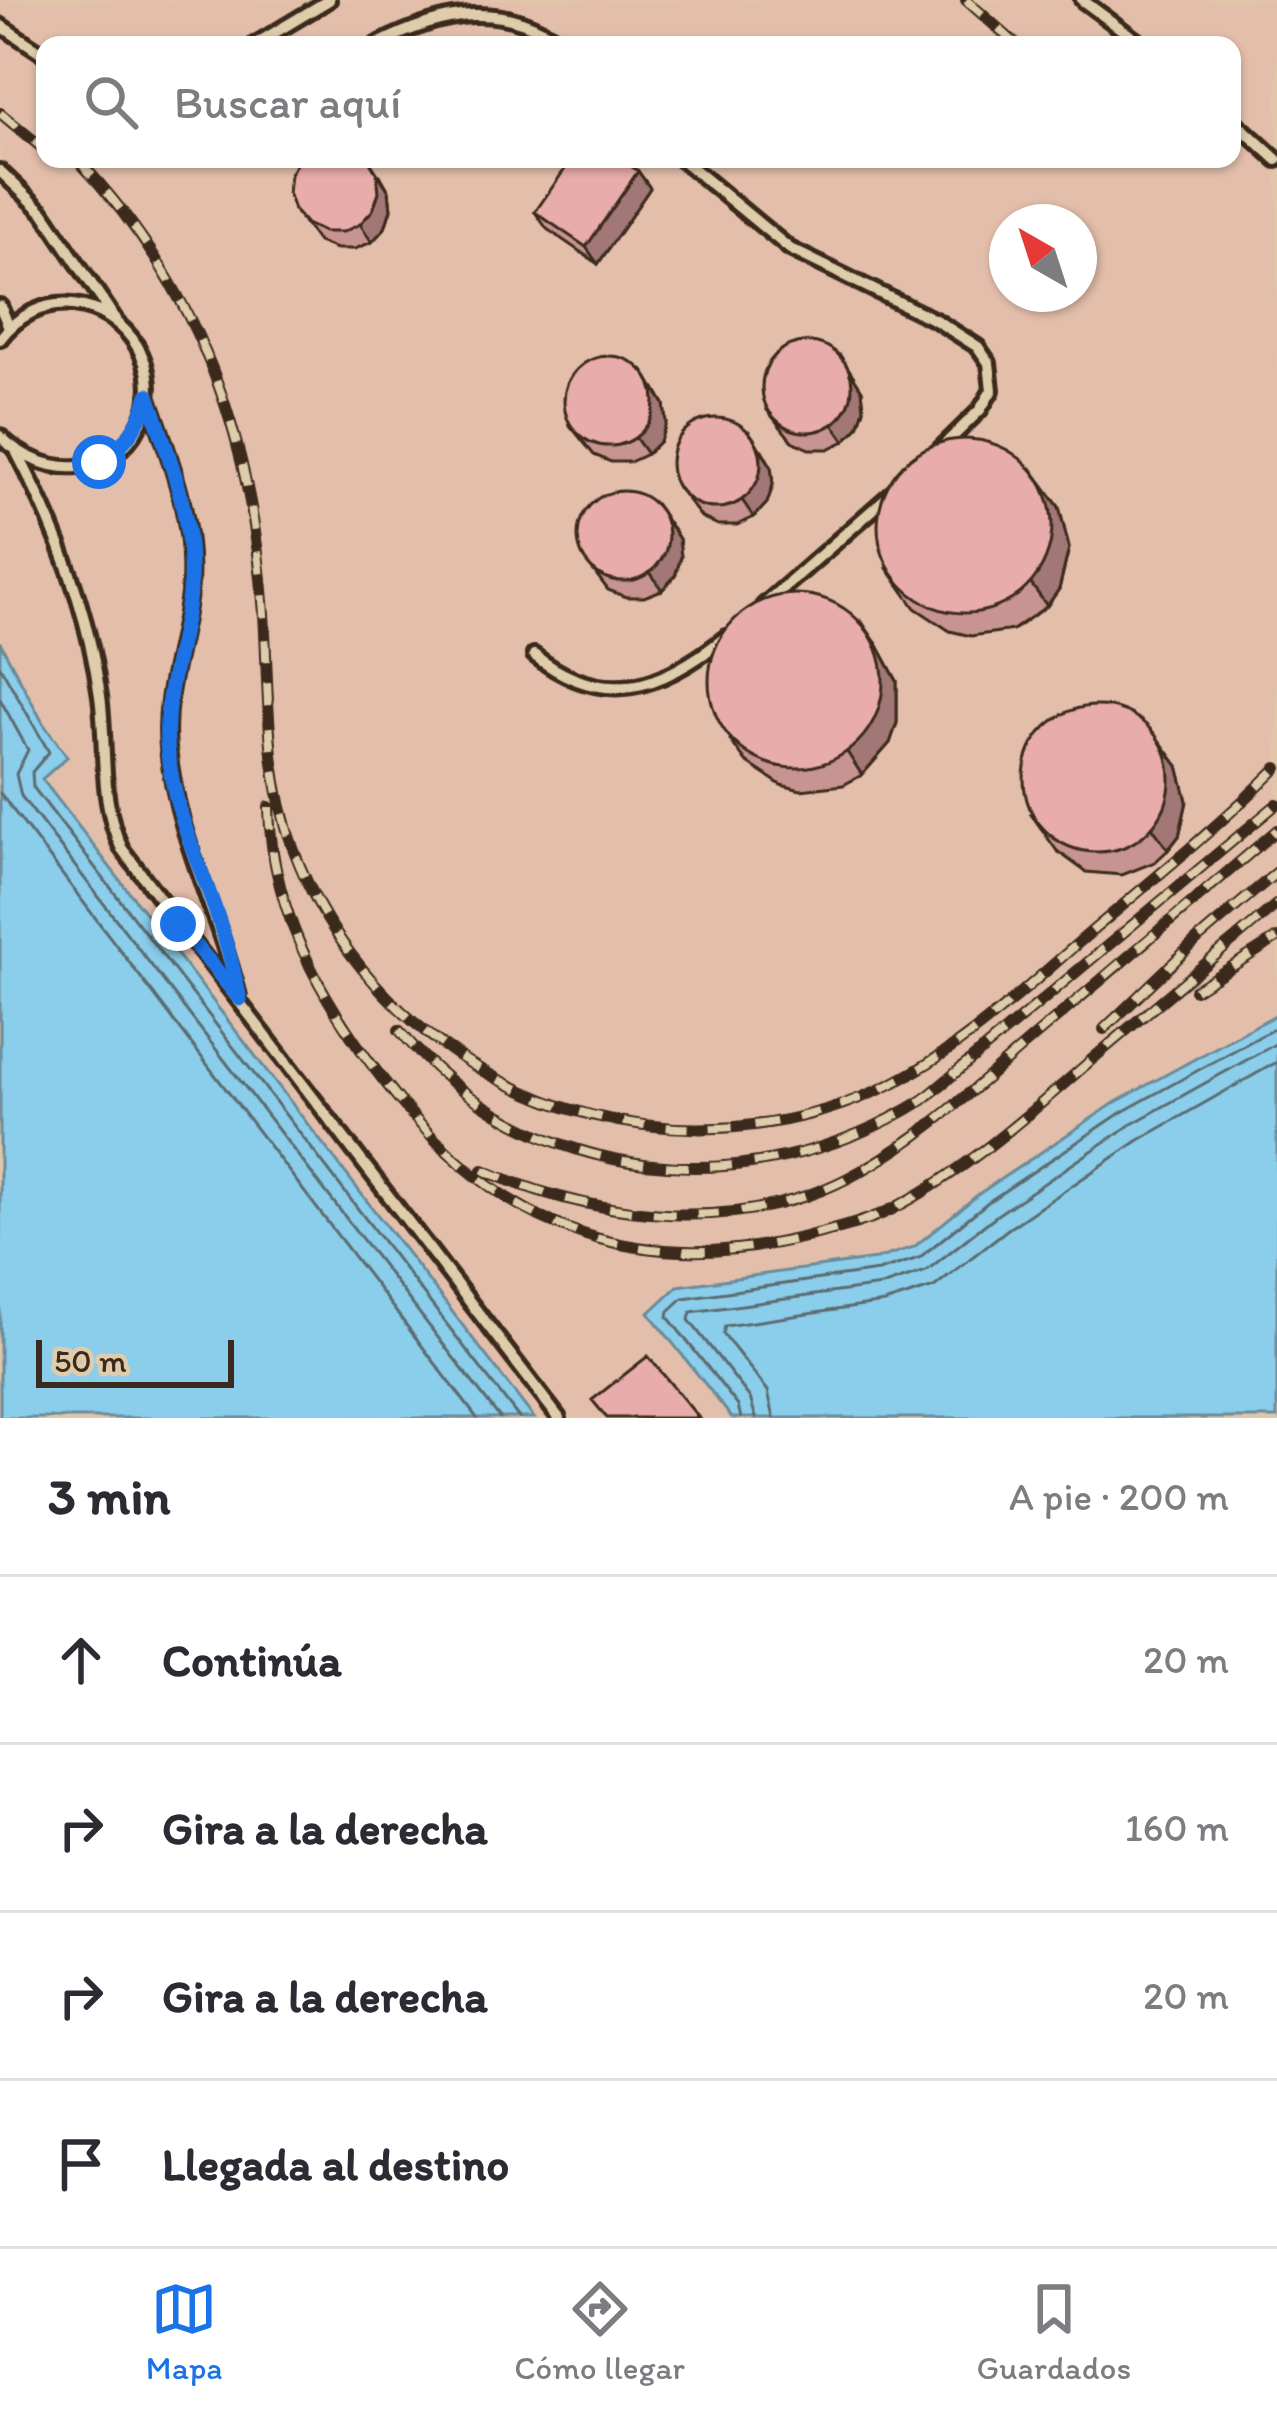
<!DOCTYPE html>
<html lang="es">
<meta charset="utf-8">
<style>
:root{--surface:#fff;--page:#f2f2f3;--text:#2b2b33;--muted:#7c7c81;--line:#e1e1e2;--accent:#1a73e8}
body{margin:0;font-family:Itim,sans-serif;background:var(--page);color:var(--text)}
.compass{position:absolute;left:989px;top:204px;width:108px;height:108px;border-radius:50%;background:var(--surface);box-shadow:0 3px 9px #0004;rotate:321deg}
.scale{position:absolute;left:36px;bottom:30px;width:198px;box-sizing:border-box;padding-left:12px;border:6px solid #3b2a1e;border-top:0;font-size:33px;line-height:42px;white-space:nowrap;color:#3b2a1e;-webkit-text-stroke:9px #dfccaa;paint-order:stroke}
.stop{position:absolute;width:36px;height:36px;margin:-27px;border:9px solid #1a73e8;border-radius:50%;background:#fff}
.stop.end{background:#1a73e8;border-color:#fff;box-shadow:0 3px 12px #0008}
.list{margin:0;padding:0;list-style:none}
h2{display:flex;justify-content:space-between;align-items:center;height:156px;margin:0;padding:0 48px;font-size:51px}
h2 small{font-size:39px;font-weight:400;color:var(--muted)}
.list li{display:grid;grid-template-columns:78px 1fr auto;gap:36px;align-items:center;box-sizing:border-box;height:168px;padding:0 48px;border-top:3px solid var(--line)}
.list b{display:block;font-size:45px;white-space:nowrap}
.list em{font-size:39px;font-style:normal;color:var(--muted)}
.icon{flex:none;width:66px;height:66px;fill:none;stroke:currentColor;stroke-width:2;stroke-linecap:round;stroke-linejoin:round}
.map{position:relative;flex:none;width:1277px;height:1418px;overflow:hidden}
.search{position:absolute;background:var(--surface);box-shadow:0 3px 9px #0004;left:36px;right:36px;top:36px;height:132px;display:flex;align-items:center;gap:30px;box-sizing:border-box;padding:0 42px;border-radius:24px;color:var(--muted);font-size:45px}
.sheet{height:828px;background:var(--surface)}
nav{display:flex;justify-content:space-around;align-items:center;box-sizing:border-box;height:168px;border-top:3px solid var(--line);background:var(--surface);font-size:33px;color:var(--muted)}
nav a{display:grid;justify-items:center;gap:6px}
nav .on{color:var(--accent)}
.map>svg:first-child{display:block}
.built{fill:#e3beaa;fill-rule:evenodd}
.water{fill:#8aceec;stroke:#6a8c9a;stroke-width:3}
.lines{fill:none;stroke-linecap:round;stroke-linejoin:round}
.shore{stroke:#5b6c70;stroke-width:3}
.lane-casing{stroke:#3b2a1e;stroke-width:20}
.lane{stroke:#dfccaa;stroke-width:10}
.rail-casing{stroke:#3b2a1e;stroke-width:12}
.rail{stroke:#dfccaa;stroke-width:8;stroke-dasharray:22;stroke-linecap:butt}
.wall{fill:#c89492;stroke:#3b2a1e;stroke-width:3}
.shaded-wall{fill:#a27877;stroke:#3b2a1e;stroke-width:3}
.building{fill:#e8acaa;stroke:#3b2a1e;stroke-width:3}
.route{stroke:#1a73e8;stroke-width:15}
</style>
<div class="map">
<svg width="1277" height="1418" viewBox="0 0 1277 1418">
<rect width="100%" height="100%" fill="#e1c6aa"/>
<filter id="ink" filterUnits="userSpaceOnUse"><feTurbulence type="fractalNoise" baseFrequency=".00833" numOctaves="2"/><feDisplacementMap in="SourceGraphic" scale="24" xChannelSelector="R" yChannelSelector="G"/><feConvolveMatrix kernelMatrix="1 2 1 2 8 2 1 2 1" color-interpolation-filters="sRGB"/></filter>
<g filter="url(#ink)">
<path class="built" d="M0 0H1277V1014L1116 1102 981 1193 914 1247 649 1313 732 1418H534L41 778 67 757 43 723 0 642ZM45 45H1232V159H45ZM1007 222H1079V294H1007Z"/>
<path class="water" d="M0 642 43 723 67 757 42 779 534 1418H0Z
M1277 1014V1418H732L649 1313 678 1286 876 1259 914 1247 980 1193 1116 1102Z"/>
<g class="lines">
<path class="shore" d="M0 666 49 752 32 772 33 787 519 1418
M0 699 28 750 16 774 21 796 500 1418
M0 793 477 1418
M741 1418 738 1406 668 1317 669 1311 683 1298 878 1271 919 1258 988 1202 1122 1112 1277 1027
M756 1418 750 1398 689 1320 691 1312 881 1286 926 1271 997 1215 1130 1125 1277 1043
M774 1418 768 1391 723 1334 725 1326 884 1303 934 1287 1008 1229 1139 1140 1277 1062"/>
<g class="lane-casing">
<path id="lane" d="M1082 0 1143 45
M0 25 45 55
M254 45 329 0
M376 45C445 10 503 0 565 45
M1232 119 1277 160
M681 159 790 249 937 321 978 347 989 363 992 390 980 410 938 451
M0 171 43 212 115 319
M0 306 9 327
M0 339C17 316 44 302 73 305 128 311 166 369 141 422 112 482 41 478 0 436
M148 395C169 457 194 517 190 583 186 639 162 691 168 748 176 834 218 913 239 996
M17 453C57 529 88 610 100 696 107 748 99 802 122 849L559 1418
M763 606 893 492
M534 655C604 710 661 689 726 637"/>
</g>
<use href="#lane" class="lane"/>
<g class="rail-casing">
<path id="rail" d="M966 0 1017 45
M0 113 45 150
M77 159C200 288 252 438 264 614 269 693 265 772 293 848 329 947 405 1031 498 1079 620 1144 773 1145 897 1081 969 1044 1030 984 1092 931 1155 878 1219 826 1277 768
M269 807C271 922 334 1022 406 1108 513 1235 644 1276 805 1237 836 1229 872 1221 900 1205 970 1167 1029 1114 1089 1062 1151 1009 1214 957 1277 904
M1195 990 1277 938
M1104 1029 1199 938 1277 872
M399 1030C533 1189 752 1206 923 1100L1277 804
M483 1170C601 1221 746 1237 861 1171 928 1134 983 1080 1041 1031 1119 964 1198 897 1277 830"/>
</g>
<use href="#rail" class="rail"/>
</g>
<path class="wall" d="M638 171 650 188 598 264 547 229 535 212Z
M380 175 389 191 391 209 385 228 372 242 355 249H336L318 242 294 210Z
M841 357 862 390 864 409 858 427 845 441 828 449H809L792 441 767 410Z
M655 388 664 404 666 423 660 441 647 454 630 462H611L594 455 569 424Z
M762 450 771 466 773 485 767 503 754 517 737 525H718L701 517 677 486Z
M1031 468 1059 507 1069 548 1059 589 1047 606 1013 630 971 636 950 631 915 608 887 568Z
M669 523 679 539 681 557 675 576 662 590 644 597H626L608 590 584 558Z
M877 644 897 681V723L890 743 862 775 843 785 801 790 781 785 746 762 730 740Z
M1178 766 1187 801 1179 836 1168 850 1155 862 1122 875 1086 872 1057 851 1031 814Z"/>
<path class="shaded-wall" d="M368 159 389 191 391 209 385 228 372 242 360 224Z
M638 171 650 188 598 264 586 247Z
M841 357 862 390 864 409 858 427 845 441 833 424Z
M643 371 664 404 666 423 660 441 647 454 635 437Z
M750 433 771 466 773 485 767 503 754 517 742 500Z
M1043 485 1059 507 1069 548 1059 589 1047 606 1031 584Z
M657 506 679 539 681 557 675 576 662 590 650 572Z
M862 622 877 644 897 681V723L890 743 862 775 847 752Z
M1162 744 1178 766 1187 801 1179 836 1168 850 1153 828Z"/>
<path class="building" d="M299 159H368L377 174 379 192 373 210 360 224 343 232H324L306 224 294 210 288 193 290 174Z
M572 159H621L638 171 586 247 535 212Z
M762 387a45 45 0 1 1 90 0a45 45 0 1 1-90 0Z
M564 401a45 45 0 1 1 90 0a45 45 0 1 1-90 0Z
M671 463a45 45 0 1 1 90 0a45 45 0 1 1-90 0Z
M878 526a87 87 0 1 1 174 0a87 87 0 1 1-174 0Z
M578 536a45 45 0 1 1 90 0a45 45 0 1 1-90 0Z
M709 681a87 87 0 1 1 174 0a87 87 0 1 1-174 0Z
M1024 779a73 73 0 1 1 146 0a73 73 0 1 1-146 0Z
M648 1356 699 1418H607L592 1400Z"/>
</g>
<g class="lines" filter="url(#ink)">
<path class="route" d="M99 462C127 443 139 427 148 395 169 457 193 515 190 582 187 637 163 688 167 744 172 813 205 872 224 937 231 957 235 979 240 999L178 924"/>
</g>
</svg>
<svg class="compass" viewBox="-18 -18 36 36"><path d="M0-13l5 13h-10z" fill="#e53935"/><path d="M0 13l5-13h-10z" fill="#7c7c81"/></svg>
<div class="scale">50 m</div>
<div class="stop" style="left:99px;top:462px"></div>
<div class="stop end" style="left:178px;top:924px"></div>
<div class="search"><svg class="icon" aria-label="search" viewBox="0 0 24 24"><circle cx="10" cy="10" r="6"/><path d="M15 15l6 6"/></svg>Buscar aquí</div>
</div>
<section class="sheet">
<h2>3 min<small>A pie · 200 m</small></h2>
<ul class="list">
<li><svg class="icon" aria-label="ahead" viewBox="0 0 24 24"><path d="M12 20V5M6 11l6-6 6 6"/></svg><div><b>Continúa</b></div><em>20 m</em></li>
<li><svg class="icon" aria-label="right" viewBox="0 0 24 24"><path d="M7 20v-9h11M14 6l5 5-5 5"/></svg><div><b>Gira a la derecha</b></div><em>160 m</em></li>
<li><svg class="icon" aria-label="right" viewBox="0 0 24 24"><path d="M7 20v-9h11M14 6l5 5-5 5"/></svg><div><b>Gira a la derecha</b></div><em>20 m</em></li>
<li><svg class="icon" aria-label="arrive" viewBox="0 0 24 24"><path d="M6 21V4h12l-3 4 3 4H6"/></svg><div><b>Llegada al destino</b></div></li>
</ul>
</section>
<nav>
<a class="on"><svg class="icon" aria-label="map" viewBox="0 0 24 24"><path d="M3 6l6-2 6 2 6-2v14l-6 2-6-2-6 2zM9 4v14M15 6v14"/></svg>Mapa</a>
<a><svg class="icon" aria-label="directions" viewBox="0 0 24 24"><path d="M12 3l9 9-9 9-9-9zM9 14v-3h6M13 9l2 2-2 2"/></svg>Cómo llegar</a>
<a><svg class="icon" aria-label="saved" viewBox="0 0 24 24"><path d="M7 4h10v16l-5-4-5 4z"/></svg>Guardados</a>
</nav>
